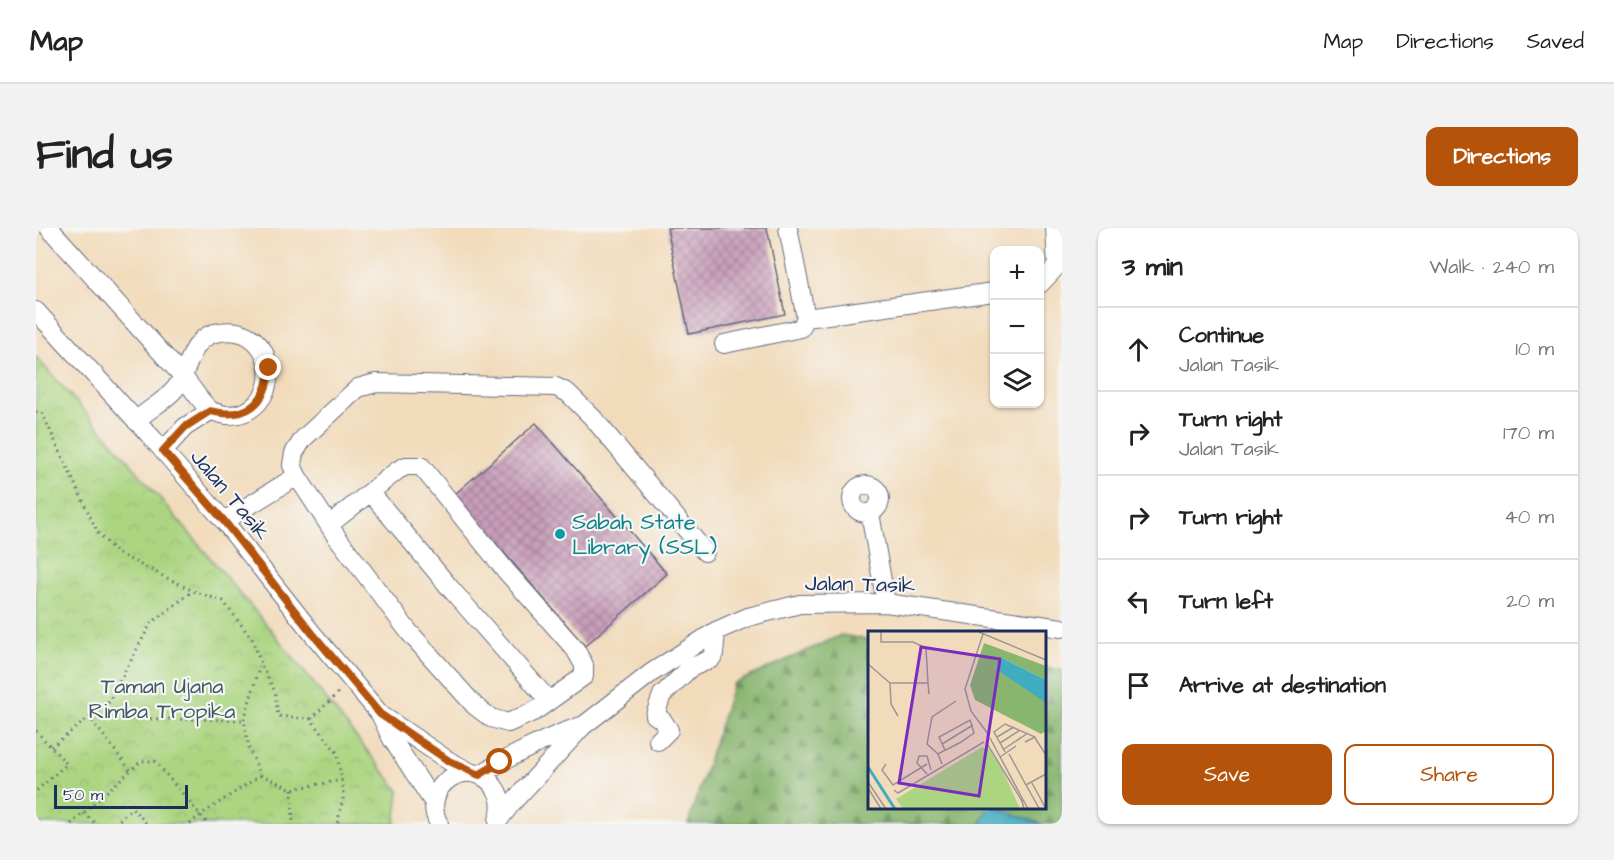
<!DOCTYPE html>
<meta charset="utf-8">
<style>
:root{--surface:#fff;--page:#f2f2f2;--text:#222;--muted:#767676;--line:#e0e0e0;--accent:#b45309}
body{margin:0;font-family:"Architects Daughter",sans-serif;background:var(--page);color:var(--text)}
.controls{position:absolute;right:18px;top:18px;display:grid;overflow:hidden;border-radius:12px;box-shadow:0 2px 4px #0004}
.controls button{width:54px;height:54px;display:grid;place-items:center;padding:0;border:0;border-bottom:2px solid var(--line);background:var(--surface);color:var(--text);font:30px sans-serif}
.scale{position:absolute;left:18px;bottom:15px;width:134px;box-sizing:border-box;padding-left:6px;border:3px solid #1b2f5e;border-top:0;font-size:16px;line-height:21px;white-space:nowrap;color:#1b2f5e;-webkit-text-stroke:4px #f6f6f2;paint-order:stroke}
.stop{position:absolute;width:18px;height:18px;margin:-14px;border:4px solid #b45309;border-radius:50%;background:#fff}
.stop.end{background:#b45309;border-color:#fff;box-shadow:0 2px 6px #0008}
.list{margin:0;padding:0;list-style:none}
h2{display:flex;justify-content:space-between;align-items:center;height:78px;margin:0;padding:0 24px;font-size:26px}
h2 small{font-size:20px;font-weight:400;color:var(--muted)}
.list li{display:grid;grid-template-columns:39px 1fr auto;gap:18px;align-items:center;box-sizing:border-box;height:84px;padding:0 24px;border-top:2px solid var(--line)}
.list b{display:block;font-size:22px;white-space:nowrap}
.list p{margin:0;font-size:20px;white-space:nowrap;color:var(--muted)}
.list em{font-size:20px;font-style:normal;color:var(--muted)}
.actions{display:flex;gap:12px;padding:18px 24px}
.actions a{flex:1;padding:14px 0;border:2px solid var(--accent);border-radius:12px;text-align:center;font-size:21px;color:var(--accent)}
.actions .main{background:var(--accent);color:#fff}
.icon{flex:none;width:33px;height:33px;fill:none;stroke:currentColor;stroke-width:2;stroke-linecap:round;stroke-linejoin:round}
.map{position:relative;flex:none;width:1026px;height:596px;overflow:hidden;border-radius:12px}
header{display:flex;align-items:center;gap:36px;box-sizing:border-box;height:84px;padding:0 30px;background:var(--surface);border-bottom:2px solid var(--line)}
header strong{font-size:28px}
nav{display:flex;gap:33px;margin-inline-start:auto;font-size:21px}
.intro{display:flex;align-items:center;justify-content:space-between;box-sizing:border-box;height:144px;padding:0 36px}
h1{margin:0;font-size:42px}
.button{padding:15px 27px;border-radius:12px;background:var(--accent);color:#fff;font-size:21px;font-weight:700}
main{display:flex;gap:36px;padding:0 36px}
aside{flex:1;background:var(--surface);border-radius:12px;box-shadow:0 2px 4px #0004}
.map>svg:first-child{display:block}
.forest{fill:url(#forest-firs);stroke:#527266;stroke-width:1.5}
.park{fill:url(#park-crowns);stroke:#648270;stroke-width:1.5}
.water{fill:#40acbf;stroke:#2e6e8e;stroke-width:1.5}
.building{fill:url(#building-cross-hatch)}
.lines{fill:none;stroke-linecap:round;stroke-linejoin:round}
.minor-casing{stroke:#666b7f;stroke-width:20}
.path{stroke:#666b7f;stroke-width:3;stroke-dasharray:1.5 4.5;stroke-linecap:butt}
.minor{stroke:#fff;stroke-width:18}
.route{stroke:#b45309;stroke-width:8}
.culture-dot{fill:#0f9aa8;stroke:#f6f6f2;stroke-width:2}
.labels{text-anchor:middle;stroke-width:4.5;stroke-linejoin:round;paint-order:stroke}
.street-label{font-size:22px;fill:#1b2f5e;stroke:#f6f6f2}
.culture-label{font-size:22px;fill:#0d838f;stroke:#f6f6f2;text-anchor:start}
.park-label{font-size:22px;fill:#3f5867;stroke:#f6f6f2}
.inset-river{fill:none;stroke:#40acbf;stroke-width:3}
.inset-road{fill:none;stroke:#9c9696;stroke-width:1.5}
.view{fill:#7b2cbf;fill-opacity:0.15;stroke:#7b2cbf;stroke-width:3}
.inset-edge{fill:none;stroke:#1b2f5e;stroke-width:3}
</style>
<header>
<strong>Map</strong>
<nav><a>Map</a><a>Directions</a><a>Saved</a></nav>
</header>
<div class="intro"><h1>Find us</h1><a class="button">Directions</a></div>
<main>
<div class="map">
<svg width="1026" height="596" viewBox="0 0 1026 596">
<defs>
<pattern id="forest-firs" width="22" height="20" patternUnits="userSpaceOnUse" patternTransform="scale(1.5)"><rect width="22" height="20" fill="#89b66f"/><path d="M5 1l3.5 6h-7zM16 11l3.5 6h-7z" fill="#6f945e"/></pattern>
<pattern id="park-crowns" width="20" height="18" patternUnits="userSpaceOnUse" patternTransform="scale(1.5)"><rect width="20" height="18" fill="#acd581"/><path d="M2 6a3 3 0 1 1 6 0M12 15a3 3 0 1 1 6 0" fill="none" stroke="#93b772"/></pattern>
<pattern id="building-cross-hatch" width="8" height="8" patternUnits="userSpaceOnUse" patternTransform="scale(1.5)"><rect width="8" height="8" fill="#c99eb9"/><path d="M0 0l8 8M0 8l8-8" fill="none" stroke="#a2819a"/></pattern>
</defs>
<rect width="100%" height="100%" fill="#f6f6f2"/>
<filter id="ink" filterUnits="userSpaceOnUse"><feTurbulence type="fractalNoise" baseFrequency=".0167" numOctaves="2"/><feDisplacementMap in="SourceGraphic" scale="12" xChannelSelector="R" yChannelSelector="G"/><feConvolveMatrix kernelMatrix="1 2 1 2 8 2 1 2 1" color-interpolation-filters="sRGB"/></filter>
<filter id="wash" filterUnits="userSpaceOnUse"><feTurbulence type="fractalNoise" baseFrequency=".008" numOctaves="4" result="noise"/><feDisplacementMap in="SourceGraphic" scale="24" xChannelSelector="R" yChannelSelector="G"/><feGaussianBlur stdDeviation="1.35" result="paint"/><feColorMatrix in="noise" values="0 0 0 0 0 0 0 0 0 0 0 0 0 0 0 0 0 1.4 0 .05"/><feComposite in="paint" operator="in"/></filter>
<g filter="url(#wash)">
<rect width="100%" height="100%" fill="#f2dbbb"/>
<path class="forest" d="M805 407 834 412V580H952L945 596H652L697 456Z
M1010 439 1026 442V596H1006L960 580H1010Z"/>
<path class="park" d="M0 129 79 217 235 402 363 563 359 596H0Z"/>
<path class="water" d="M952 580H960L1006 596H945Z"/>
<g id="blocks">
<path class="building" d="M631 0H731L749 86 653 106Z
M500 195 631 346 549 418 418 267Z"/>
</g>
</g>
<g filter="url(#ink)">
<use href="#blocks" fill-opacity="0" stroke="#666b7f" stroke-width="1.5"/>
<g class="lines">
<g class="minor-casing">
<path id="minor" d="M13 0C57 48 100 97 144 145 154 156 162 171 173 181 176 184 185 186 190 187 250 189 245 94 184 104 153 108 155 141 139 161 128 174 112 181 100 193
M1004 56 1021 38 1019 0
M0 83 118 212 188 293 276 405 344 486 356 511 398 575
M770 90 958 64
M688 116 765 100 770 90 752 0
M127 223 149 199 174 183
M261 248 256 237 258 225 267 211 322 160 340 155 520 159 532 165 557 190 669 324
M816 271a14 14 0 1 1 28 0a14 14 0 1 1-28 0Z
M335 265 414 360 513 473
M834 285 850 375
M188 293 261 248 293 297 298 305 373 404 439 478 455 490 472 495 499 483 548 448V437L539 421 470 343 385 238H370L362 242 293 297
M345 487 413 533 436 545
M622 513 633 502 627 493 619 487 626 467 654 440 675 431 678 426 680 403
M443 547C475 528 509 510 545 498
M462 593 475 576 547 498 615 445 680 403 712 389 764 376 850 375 1026 400
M403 596C382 558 435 524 459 560 466 570 466 581 462 592"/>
</g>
<path class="path" d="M0 184 6 185 62 305 81 325 157 363 187 373 216 411 225 436 239 464 242 488 275 491 301 525 308 567 301 596
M224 438 208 492 213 521 225 547 256 561 306 552
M275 491 304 463
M0 503 31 536 0 563
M15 519 72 475 115 395 157 363
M94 542 54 490 208 492
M256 561 257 596
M48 585 60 596
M35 596 105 533H119L172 596
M79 596 96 580 111 596
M154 596 164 587 225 547"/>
<use href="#minor" class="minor"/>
</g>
</g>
<g class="lines" filter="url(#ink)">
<path class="route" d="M233 140C231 177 209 192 174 183L149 199 127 223 188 293 276 405 344 486 413 533 443 547 464 534"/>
</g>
<circle class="culture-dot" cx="524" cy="306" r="6"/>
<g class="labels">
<g class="street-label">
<text transform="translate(195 266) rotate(50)" y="8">Jalan Tasik</text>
<text transform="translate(824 355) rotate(1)" y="8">Jalan Tasik</text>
</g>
<g class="culture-label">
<text x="536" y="301">Sabah State<tspan x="536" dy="25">Library (SSL)</tspan></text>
</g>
<g class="park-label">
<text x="126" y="465">Taman Ujana<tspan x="126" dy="25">Rimba Tropika</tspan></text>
</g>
</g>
<g transform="translate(832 403)">
<rect width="178" height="178" fill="#f2dbbb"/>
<path d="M116 12 178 35V49L134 27 128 37 174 66 178 72V100L173 103 107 69 102 54Z" fill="#89b66f"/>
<path d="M114 116 121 118 135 140 152 178H35L28 168Z" fill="#acd581"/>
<path d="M134 27 178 49V72L128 38Z" fill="#40acbf"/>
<path class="inset-river" d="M0 136 27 178"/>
<path class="inset-road" d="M13 1V11H45L58 17 60 52M111 1 178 29M115 3 97 58 103 80 120 103M0 33 22 52H60L61 63M22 52 23 73 30 85M129 106 146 96M122 107 160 178M167 107 178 124M118 111 154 170 156 178M132 112 152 99M74 113 105 94M136 118 160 102M137 121 126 101 137 93 167 106 157 111M70 123 59 113 64 86 88 70M141 123 158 154 178 143M132 126 148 115M18 133 14 139 25 154 59 133M74 133 70 123 77 119H78L93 111 106 102 102 89 71 106 77 119M59 143 49 132 51 125H59L63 139M0 151 18 178M164 152 177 176M158 154 171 177M0 157 13 178M26 159 30 162 116 111"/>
<path class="view" d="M53 16 132 28 111 165 31 152Z"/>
<rect width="178" height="178" class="inset-edge"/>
</g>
</svg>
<div class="controls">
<button>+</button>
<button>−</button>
<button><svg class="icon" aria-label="layers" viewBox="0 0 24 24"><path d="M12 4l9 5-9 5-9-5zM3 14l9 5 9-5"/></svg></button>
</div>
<div class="scale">50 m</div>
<div class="stop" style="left:464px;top:534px"></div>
<div class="stop end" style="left:233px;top:140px"></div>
</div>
<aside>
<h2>3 min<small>Walk · 240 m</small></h2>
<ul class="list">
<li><svg class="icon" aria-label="ahead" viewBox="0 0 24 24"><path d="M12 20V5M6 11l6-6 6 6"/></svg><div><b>Continue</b><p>Jalan Tasik</p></div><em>10 m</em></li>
<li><svg class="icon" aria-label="right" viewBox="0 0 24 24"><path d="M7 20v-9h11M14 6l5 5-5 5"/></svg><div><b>Turn right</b><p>Jalan Tasik</p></div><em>170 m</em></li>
<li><svg class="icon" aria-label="right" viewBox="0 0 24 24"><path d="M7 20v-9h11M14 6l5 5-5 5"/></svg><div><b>Turn right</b></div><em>40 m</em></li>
<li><svg class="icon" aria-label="left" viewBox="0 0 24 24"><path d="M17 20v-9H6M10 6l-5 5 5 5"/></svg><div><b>Turn left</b></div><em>20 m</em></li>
<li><svg class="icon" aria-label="arrive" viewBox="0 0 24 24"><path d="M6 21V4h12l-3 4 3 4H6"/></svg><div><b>Arrive at destination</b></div></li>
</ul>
<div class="actions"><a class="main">Save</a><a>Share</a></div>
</aside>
</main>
